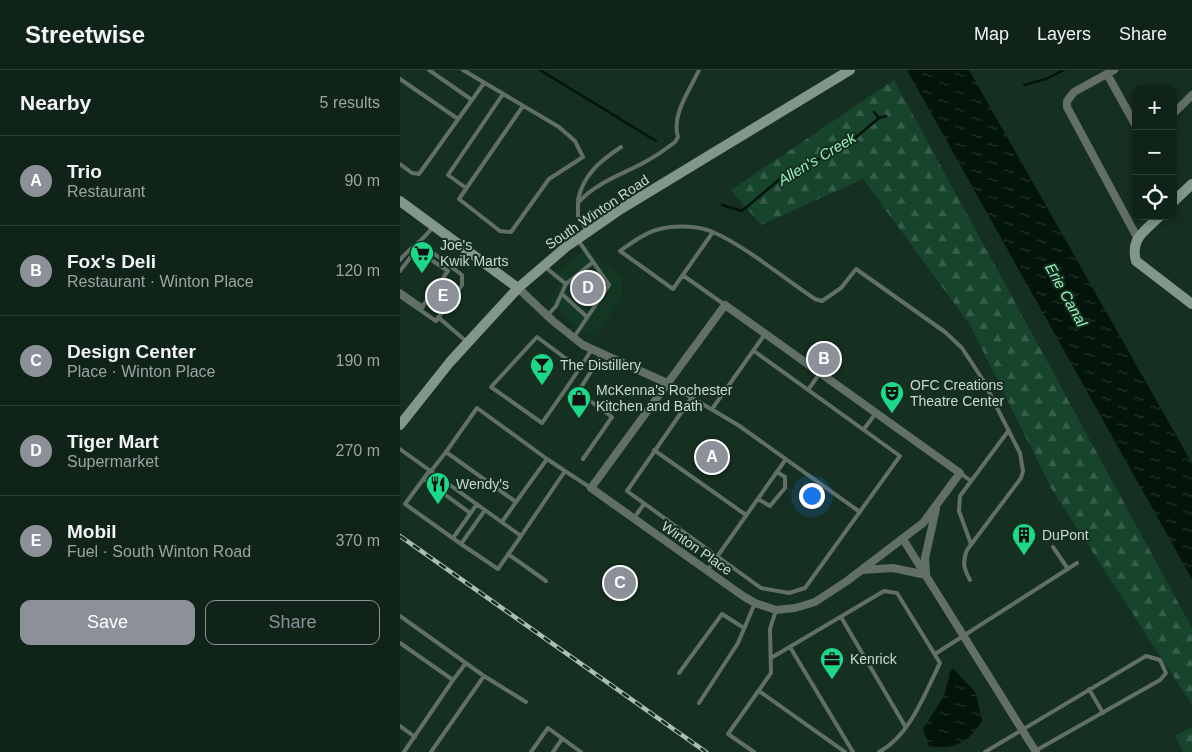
<!DOCTYPE html>
<meta charset="utf-8">
<style>
:root{--surface:#102318;--page:#192b21;--text:#f1f3f6;--muted:#9ca4a2;--line:#304037;--accent:#8c9099}
body{margin:0;font-family:Arial,sans-serif;background:var(--page);color:var(--text)}
.controls{position:absolute;right:15px;top:15px;display:grid;overflow:hidden;border-radius:10px;box-shadow:0 2px 8px #0003}
.controls button{width:45px;height:45px;display:grid;place-items:center;padding:0;border:0;border-bottom:1px solid var(--line);background:var(--surface);color:var(--text);font:25px sans-serif}
.you{position:absolute;left:411px;top:425px;width:18px;height:18px;margin:-12px;border:4px solid #fff;border-radius:50%;background:#1a73e8;box-shadow:0 0 0 8px #1a73e833}
.badge{display:grid;place-items:center;width:32px;height:32px;border-radius:50%;background:var(--accent);color:#fff;font-size:16px;font-weight:700}
.pin{position:absolute;translate:-50% -50%;border:2px solid #fff;box-shadow:0 1px 5px #0006}
.list{margin:0;padding:0;list-style:none}
h2{display:flex;justify-content:space-between;align-items:center;height:65px;margin:0;padding:0 20px;font-size:21px}
h2 small{font-size:16px;font-weight:400;color:var(--muted)}
.list li{display:grid;grid-template-columns:32px 1fr auto;gap:15px;align-items:center;box-sizing:border-box;height:90px;padding:0 20px;border-top:1px solid var(--line)}
.list b{display:block;font-size:19px;white-space:nowrap}
.list p{margin:0;font-size:16px;white-space:nowrap;color:var(--muted)}
.list em{font-size:16px;font-style:normal;color:var(--muted)}
.actions{display:flex;gap:10px;padding:15px 20px}
.actions a{flex:1;padding:11px 0;border:1px solid var(--accent);border-radius:10px;text-align:center;font-size:18px;color:var(--accent)}
.actions .main{background:var(--accent);color:#fff}
.icon{flex:none;width:28px;height:28px;fill:none;stroke:currentColor;stroke-width:2;stroke-linecap:round;stroke-linejoin:round}
.map{position:relative;flex:none;width:792px;height:682px;overflow:hidden}
header{display:flex;align-items:center;gap:30px;box-sizing:border-box;height:70px;padding:0 25px;background:var(--surface);border-bottom:1px solid var(--line)}
header strong{font-size:24px}
nav{display:flex;gap:28px;margin-inline-start:auto;font-size:18px}
main{display:flex}
aside{flex:1;background:var(--surface)}
.map>svg:first-child{display:block}
.built{fill:#143724}
.forest{fill:url(#forest-firs)}
.water{fill:url(#water-ripples)}
.lines{fill:none;stroke-linecap:round;stroke-linejoin:round}
.stream{stroke:#03140a;stroke-width:2.5}
.lane{stroke:#626f67;stroke-width:4}
.street{stroke:#626f67;stroke-width:8}
.secondary{stroke:#829689;stroke-width:10}
.rail-casing{stroke:#acbdb2;stroke-width:4.5}
.rail{stroke:#152f20;stroke-width:2.5;stroke-dasharray:8;stroke-linecap:butt}
.labels{text-anchor:middle;stroke-width:4;stroke-linejoin:round;paint-order:stroke}
.street-label{font-size:14px;fill:#cbdad0;stroke:#152f20}
.poi-label{font-size:14px;fill:#cbdad0;stroke:#152f20;text-anchor:start}
.water-label{font-size:15px;font-style:italic;fill:#99f2bd;stroke:#152f20}
</style>
<header>
<strong>Streetwise</strong>
<nav><a>Map</a><a>Layers</a><a>Share</a></nav>
</header>
<main>
<aside>
<h2>Nearby<small>5 results</small></h2>
<ul class="list">
<li><span class="badge">A</span><div><b>Trio</b><p>Restaurant</p></div><em>90 m</em></li>
<li><span class="badge">B</span><div><b>Fox's Deli</b><p>Restaurant · Winton Place</p></div><em>120 m</em></li>
<li><span class="badge">C</span><div><b>Design Center</b><p>Place · Winton Place</p></div><em>190 m</em></li>
<li><span class="badge">D</span><div><b>Tiger Mart</b><p>Supermarket</p></div><em>270 m</em></li>
<li><span class="badge">E</span><div><b>Mobil</b><p>Fuel · South Winton Road</p></div><em>370 m</em></li>
</ul>
<div class="actions"><a class="main">Save</a><a>Share</a></div>
</aside>
<div class="map">
<svg width="792" height="682" viewBox="0 0 792 682">
<defs>
<pattern id="forest-firs" width="22" height="20" patternUnits="userSpaceOnUse" patternTransform="scale(1.25)"><rect width="22" height="20" fill="#17442c"/><path d="M5 1l3.5 6h-7zM16 11l3.5 6h-7z" fill="#375e4a"/></pattern>
<pattern id="water-ripples" width="26" height="14" patternUnits="userSpaceOnUse" patternTransform="scale(1.25)"><rect width="26" height="14" fill="#03140a"/><path d="M2 4q2-2 4 0t4 0M15 11q2-2 4 0t4 0" fill="none" stroke="#26362d"/></pattern>
</defs>
<rect width="100%" height="100%" fill="#152f20"/>
<path class="built" d="M190 174 189 180 193 185 223 207 221 228 218 237 216 236 195 268 189 263 187 266 150 232 159 213 150 208Z"/>
<path class="forest" d="M494 10 792 558V635L651 418 570 255 463 109 361 155 331 120Z
M792 657V682H783L775 666Z"/>
<path class="water" d="M507 0H569L780 372 792 394V509Z
M553 598 576 623 582 651C568 673 555 680 529 676L523 659 544 626 550 602Z"/>
<g class="lines">
<path class="stream" d="M140 0 256 71
M624 15 646 9 664 0
M474 42 479 48
M322 135 342 141 381 108 447 75 479 48 486 46"/>
<path class="lane" d="M29 0 72 30
M63 0 159 57 175 71 183 87 149 109 111 162 100 161 59 129 123 36
M0 9 58 49
M0 94 12 103 19 104 84 13
M66 118 48 105 103 24
M178 130C183 105 200 91 221 77
M187 161 178 146V133C195 113 223 104 245 92 256 86 266 79 275 72L278 67C271 45 290 20 299 0
M313 162 273 219 220 181C231 173 243 164 256 160 272 155 297 155 313 162 345 176 385 209 415 229L422 231 441 218 456 199 545 262 562 278 583 310 620 383 623 401 621 408 567 480C562 493 564 499 570 510
M0 190C11 176 21 173 32 158
M145 197 166 214
M0 201 13 184 18 181 48 201
M284 206 325 235
M0 221 23 237
M162 224 187 247
M0 226 36 251 62 215V205L20 173
M20 240 48 201
M147 246 156 236 166 214 193 192
M38 247 67 272
M174 267 209 215 178 170
M180 299 137 267 91 317 142 353C159 329 176 305 192 279
M267 313 338 355 460 442
M408 320 420 303
M292 327 227 421 361 518 389 523 405 518 500 386 354 281
M312 339 365 264
M464 359 476 343
M0 379 121 466 165 401 191 418
M254 380 346 445
M46 382 77 338 147 389
M183 389 212 347 178 322 202 284
M30 400 5 434 61 474 85 440
M31 401 46 382 116 432 147 389 165 401
M560 403 571 411
M24 409 70 443
M358 429 370 436 385 418V407L377 402
M234 448 244 434
M102 452 116 432
M53 468 77 434
M61 474 98 499 121 466
M571 474 559 441 560 426 609 360
M653 477 668 499
M108 484 146 511
M307 501 386 389
M0 546 84 606 126 632
M441 547 505 656
M0 573 53 610 4 682
M390 577 453 682
M535 584 677 493
M371 588 484 521 497 523 540 593C525 623 510 666 479 682
M279 603 322 544 344 558
M53 610 66 593
M689 619 703 643
M359 621 445 682
M299 633 338 573 355 533
M0 656 15 667
M31 682 84 606
M131 682 148 658 181 682
M153 682 162 669
M354 682 328 664 371 603 370 559 376 540
M585 682 746 586 760 590 766 603 760 610 635 681"/>
<path class="street" d="M714 0 674 22 667 31V37L738 169
M707 4 736 56
M773 44 792 25
M118 218 153 251 183 275 267 313
M325 235 560 403 523 453 447 511 415 532 395 538 376 540 355 533 343 526 191 418Z
M503 469 636 682
M462 500 493 498 526 505
M526 504 525 488 536 439"/>
<path class="secondary" d="M0 131 118 218
M773 132 792 114
M760 146C745 161 730 168 736 191L792 234
M0 355 50 292 118 218 166 177 221 139 450 0"/>
<g class="rail-casing">
<path id="rail" d="M0 466 306 682"/>
</g>
<use href="#rail" class="rail"/>
</g>
<defs>
<g id="supermarket-pin" transform="scale(1.25)"><path d="M0 17L-7.5 6A9.5 9.5 0 1 1 7.5 6Z" fill="#1dd888" stroke="#152f20"/><path d="M-6-5.5h2.5l.6 2H6L4.5 2H-2.5L-4.4-4H-6ZM-1.5 3.2a1.3 1.3 0 1 0 .1 0ZM3 3.2a1.3 1.3 0 1 0 .1 0Z" fill="#111"/></g>
<g id="bar-pin" transform="scale(1.25)"><path d="M0 17L-7.5 6A9.5 9.5 0 1 1 7.5 6Z" fill="#1dd888" stroke="#152f20"/><path d="M-6-5H6L.8 .8V4.5H3.5V6h-7V4.5H-.8V.8Z" fill="#111"/></g>
<g id="theatre-pin" transform="scale(1.25)"><path d="M0 17L-7.5 6A9.5 9.5 0 1 1 7.5 6Z" fill="#1dd888" stroke="#152f20"/><path d="M-5-5.5Q0-4 5-5.5V0Q5 5 0 6Q-5 5-5 0ZM-3.3-2.5H-1v1.5H-3.3ZM1-2.5H3.3v1.5H1ZM-2.8 1Q0 5.5 2.8 1Z" fill="#111"/></g>
<g id="shop-pin" transform="scale(1.25)"><path d="M0 17L-7.5 6A9.5 9.5 0 1 1 7.5 6Z" fill="#1dd888" stroke="#152f20"/><path d="M-5-2.5h2.3a2.7 3.5 0 0 1 5.4 0H5L5.5 6h-11ZM-1.5-2.5h3a1.5 2.3 0 0 0-3 0Z" fill="#111"/></g>
<g id="restaurant-pin" transform="scale(1.25)"><path d="M0 17L-7.5 6A9.5 9.5 0 1 1 7.5 6Z" fill="#1dd888" stroke="#152f20"/><path d="M-5-6h1v4h1v-4h1v4h1v-4h1v5L-1.5 .5V6h-2V.5L-5-1ZM5-6V6H3V1.5H1.5Q1.5-4 5-6Z" fill="#111"/></g>
<g id="building-pin" transform="scale(1.25)"><path d="M0 17L-7.5 6A9.5 9.5 0 1 1 7.5 6Z" fill="#1dd888" stroke="#152f20"/><path d="M-4-6H4V6H1V3H-1V6H-4ZM-2.5-4.3h1.7v1.8h-1.7ZM.8-4.3h1.7v1.8H.8ZM-2.5-1h1.7V.8h-1.7ZM.8-1h1.7V.8H.8Z" fill="#111"/></g>
<g id="office-pin" transform="scale(1.25)"><path d="M0 17L-7.5 6A9.5 9.5 0 1 1 7.5 6Z" fill="#1dd888" stroke="#152f20"/><path d="M-6-3h4V-5.5h4V-3h4V5H-6ZM-1-4.5V-3h2v-1.5ZM-6 0V1H6V0Z" fill="#111"/></g>
</defs>
<g fill-rule="evenodd">
<use href="#supermarket-pin" x="22" y="183"/>
<use href="#bar-pin" x="142" y="295"/>
<use href="#theatre-pin" x="492" y="323"/>
<use href="#shop-pin" x="179" y="328"/>
<use href="#restaurant-pin" x="38" y="414"/>
<use href="#building-pin" x="624" y="465"/>
<use href="#office-pin" x="432" y="589"/>
</g>
<g class="labels">
<g class="street-label">
<text transform="translate(197 142) rotate(-34)" y="5">South Winton Road</text>
<text transform="translate(297 478) rotate(35)" y="5">Winton Place</text>
</g>
<g class="poi-label">
<text x="40" y="180">Joe's<tspan x="40" dy="16">Kwik Marts</tspan></text>
<text x="160" y="300">The Distillery</text>
<text x="510" y="320">OFC Creations<tspan x="510" dy="16">Theatre Center</tspan></text>
<text x="196" y="325">McKenna's Rochester<tspan x="196" dy="16">Kitchen and Bath</tspan></text>
<text x="56" y="419">Wendy's</text>
<text x="642" y="470">DuPont</text>
<text x="450" y="594">Kenrick</text>
</g>
<g class="water-label">
<text transform="translate(417 89) rotate(-31)" y="5">Allen's Creek</text>
<text transform="translate(666 225) rotate(61)" y="5">Erie Canal</text>
</g>
</g>
</svg>
<div class="controls">
<button>+</button>
<button>−</button>
<button><svg class="icon" aria-label="locate" viewBox="0 0 24 24"><circle cx="12" cy="12" r="6"/><path d="M12 2v4M12 18v4M2 12h4M18 12h4"/></svg></button>
</div>
<div class="you"></div>
<div class="pin badge" style="left:312px;top:387px">A</div>
<div class="pin badge" style="left:424px;top:289px">B</div>
<div class="pin badge" style="left:220px;top:513px">C</div>
<div class="pin badge" style="left:188px;top:218px">D</div>
<div class="pin badge" style="left:43px;top:226px">E</div>
</div>
</main>
